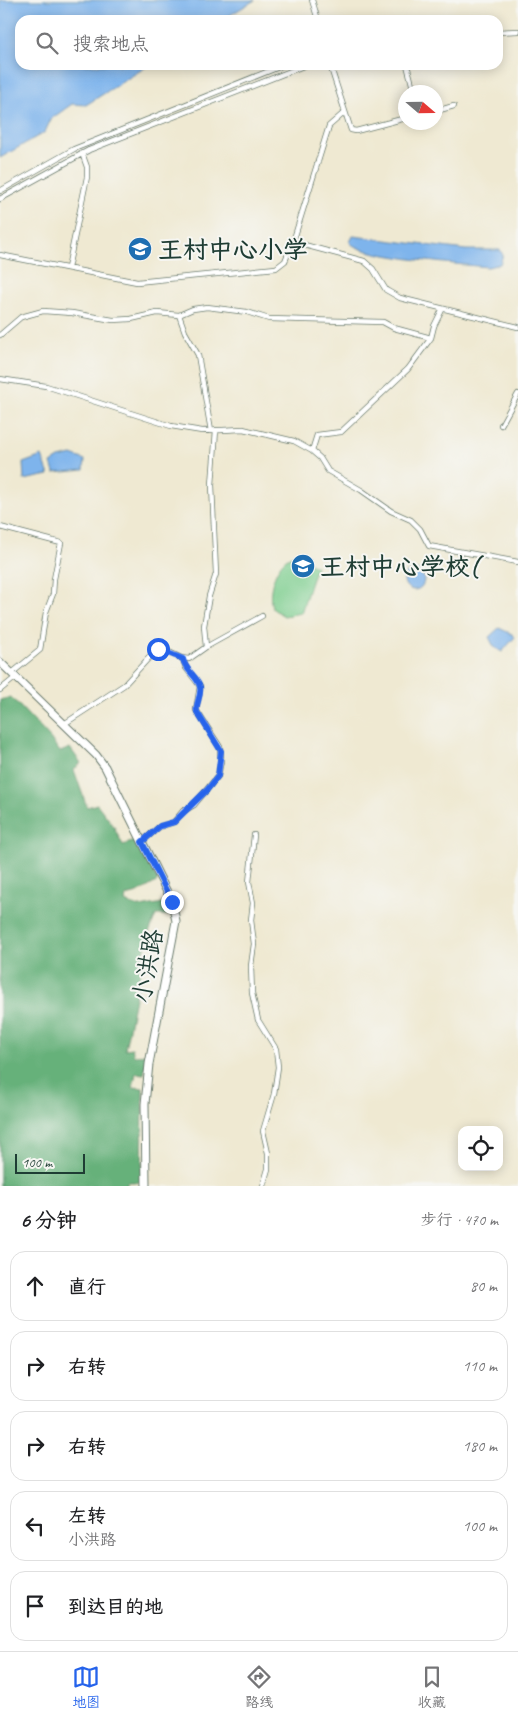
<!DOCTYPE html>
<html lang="zh">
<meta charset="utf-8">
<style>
:root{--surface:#fff;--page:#f6f6f6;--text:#202124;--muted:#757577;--line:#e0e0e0;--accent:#2563eb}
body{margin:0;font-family:Caveat,"LXGW WenKai TC",sans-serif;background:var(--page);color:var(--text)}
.controls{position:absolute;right:15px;bottom:15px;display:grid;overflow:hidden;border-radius:10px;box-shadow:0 2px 12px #0003}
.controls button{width:45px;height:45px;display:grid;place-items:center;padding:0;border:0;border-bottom:1px solid var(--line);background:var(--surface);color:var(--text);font:25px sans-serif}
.compass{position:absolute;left:398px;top:85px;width:45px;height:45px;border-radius:50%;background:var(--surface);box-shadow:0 2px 12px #0003;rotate:110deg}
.scale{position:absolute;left:15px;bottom:12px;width:70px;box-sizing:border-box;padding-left:5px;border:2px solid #1f3d34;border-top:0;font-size:14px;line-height:18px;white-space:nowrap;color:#1f3d34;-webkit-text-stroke:4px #f6f6f2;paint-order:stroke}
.stop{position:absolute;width:15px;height:15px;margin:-11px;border:4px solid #2563eb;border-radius:50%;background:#fff}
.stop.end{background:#2563eb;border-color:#fff;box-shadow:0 1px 5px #0008}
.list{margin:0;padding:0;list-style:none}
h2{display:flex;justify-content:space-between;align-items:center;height:65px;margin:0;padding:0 20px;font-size:21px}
h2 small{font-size:16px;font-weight:400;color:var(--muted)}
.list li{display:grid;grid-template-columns:32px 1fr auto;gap:15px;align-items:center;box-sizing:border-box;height:70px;margin:0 10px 10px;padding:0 10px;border:1px solid var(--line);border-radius:15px}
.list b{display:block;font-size:19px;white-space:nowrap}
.list p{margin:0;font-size:16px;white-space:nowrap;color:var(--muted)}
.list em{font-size:16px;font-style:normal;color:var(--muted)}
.icon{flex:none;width:28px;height:28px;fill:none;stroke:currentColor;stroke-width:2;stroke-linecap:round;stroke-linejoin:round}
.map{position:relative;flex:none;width:518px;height:1186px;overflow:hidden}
.search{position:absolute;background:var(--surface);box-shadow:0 2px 12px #0003;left:15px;right:15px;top:15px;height:55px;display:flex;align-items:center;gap:12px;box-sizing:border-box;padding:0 18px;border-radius:15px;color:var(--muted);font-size:19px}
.sheet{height:465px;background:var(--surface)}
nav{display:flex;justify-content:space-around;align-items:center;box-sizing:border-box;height:70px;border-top:1px solid var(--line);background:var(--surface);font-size:14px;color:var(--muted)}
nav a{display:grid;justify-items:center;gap:2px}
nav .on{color:var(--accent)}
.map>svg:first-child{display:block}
.green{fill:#7ece8f;stroke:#4e8662}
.forest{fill:#66b17a;stroke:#427757}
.water{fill:#7eb4ec;stroke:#4e7890}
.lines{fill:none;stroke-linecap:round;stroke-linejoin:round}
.minor-casing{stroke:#68796b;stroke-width:6}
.primary-casing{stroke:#68796b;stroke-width:9}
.minor{stroke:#fff;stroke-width:4.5}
.primary{stroke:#fff;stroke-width:7}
.route{stroke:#2563eb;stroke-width:6}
.labels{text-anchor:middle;stroke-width:4;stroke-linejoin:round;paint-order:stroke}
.poi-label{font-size:25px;font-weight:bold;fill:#1f3d34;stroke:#f6f6f2;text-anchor:start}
.street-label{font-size:25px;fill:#1f3d34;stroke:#f6f6f2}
</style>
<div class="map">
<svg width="518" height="1186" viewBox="0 0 518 1186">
<rect width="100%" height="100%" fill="#f6f6f2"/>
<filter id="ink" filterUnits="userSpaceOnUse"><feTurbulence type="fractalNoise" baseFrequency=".02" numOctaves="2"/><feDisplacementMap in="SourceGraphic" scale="10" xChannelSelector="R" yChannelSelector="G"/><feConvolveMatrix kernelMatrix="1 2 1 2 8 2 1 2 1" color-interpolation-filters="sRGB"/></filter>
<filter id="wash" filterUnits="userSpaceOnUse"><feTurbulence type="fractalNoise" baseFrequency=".0096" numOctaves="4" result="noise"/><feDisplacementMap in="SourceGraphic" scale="20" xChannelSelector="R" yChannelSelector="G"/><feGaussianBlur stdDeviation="1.12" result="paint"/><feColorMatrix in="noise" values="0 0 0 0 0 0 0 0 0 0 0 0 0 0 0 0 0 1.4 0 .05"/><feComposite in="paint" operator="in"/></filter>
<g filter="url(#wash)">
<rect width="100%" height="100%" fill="#efe9d2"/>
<path class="green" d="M296 555C305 556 308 564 316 566L301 613 284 616 273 609C265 594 277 556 296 555Z"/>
<path class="forest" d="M11 697 50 738 60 752 70 748 81 763 74 770 87 807 97 804 113 825 123 845 137 840 158 881 138 893 126 896 125 902 140 907 169 902 172 915H156L147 938 125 1049 132 1048 134 1055 148 1054 144 1074 136 1073 133 1087 143 1088 142 1182H127V1186H0V700Z"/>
<path class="water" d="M0 0H255L222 20H20V65H149L86 105 72 104 51 119 45 132 0 158Z
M353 236 466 250H500L503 255 500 264 488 267C467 265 357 257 350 242Z
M72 455 85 460 84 470 54 473 51 463 59 458Z
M42 456 49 475 24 480 23 463Z
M404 580a10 10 0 1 1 20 0a10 10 0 1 1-20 0Z
M499 628 512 634 515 637 502 652 494 647 489 637Z"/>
</g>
<g filter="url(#ink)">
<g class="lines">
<g class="minor-casing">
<path id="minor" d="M312 0 318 20
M498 32 518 31
M330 65 351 130 356 131 406 118
M407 65 414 92
M436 111 454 106
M0 191 74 149 284 65
M0 199 89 150 306 65
M293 242 364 261 373 269 386 290 400 298 518 327
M0 255 137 282 276 268 285 261 293 242 329 126 345 112
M68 268 87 177V167L82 153
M442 310 434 326 431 338 408 369 341 432 317 435 312 451 320 458 328 471 361 490 391 511 411 520 420 529 429 546 518 562
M179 315 185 332 198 355 211 431
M0 335 21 317 43 311 72 313 113 320 131 319 157 313 179 315 193 309 207 307 247 312 269 319 383 322 394 328 431 338
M0 379 46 386 171 426 202 431 243 429 294 441 312 451
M501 425 518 394
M0 527 61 543 54 579 53 594 46 612 40 650 12 673
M206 647 204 626 209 596 216 574 212 485 216 430
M0 690 16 677
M64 724 124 685 156 650 163 649 181 658 189 659 206 647 262 616
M254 835 249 882 253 903 251 920 254 944 251 966 252 993 258 1020 276 1049 278 1067 274 1094 263 1131 268 1153V1169L263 1186
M142 842 159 827 174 822 183 811 194 805 218 776 221 761 220 747 196 710 200 686 186 668 183 659"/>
</g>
<g class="primary-casing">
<path id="primary" d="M0 662 96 755 105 767 172 902 176 921 149 1064 145 1104 146 1186"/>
</g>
<use href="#minor" class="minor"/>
<use href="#primary" class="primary"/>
</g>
</g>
<g class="lines" filter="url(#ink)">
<path class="route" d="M158 649 183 659C185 671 198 676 200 687 202 696 195 703 197 712L221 751 218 776 207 790 174 822 160 826 142 842 172 902"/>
</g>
<defs>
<g id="school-disc" transform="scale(1.25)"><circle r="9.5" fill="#1f6fb2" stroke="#f6f6f2"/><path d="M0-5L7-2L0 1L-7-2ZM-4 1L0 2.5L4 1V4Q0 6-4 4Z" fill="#fff"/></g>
</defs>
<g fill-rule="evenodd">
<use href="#school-disc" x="140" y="249"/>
<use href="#school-disc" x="303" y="566"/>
</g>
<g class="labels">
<g class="poi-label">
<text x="158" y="258">王村中心小学</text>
<text x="320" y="575">王村中心学校(</text>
</g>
<g class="street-label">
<text transform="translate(147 966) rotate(-80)" y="9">小洪路</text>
</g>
</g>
</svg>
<div class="controls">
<button><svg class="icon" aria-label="locate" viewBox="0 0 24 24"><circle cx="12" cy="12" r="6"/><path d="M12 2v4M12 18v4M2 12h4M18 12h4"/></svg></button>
</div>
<svg class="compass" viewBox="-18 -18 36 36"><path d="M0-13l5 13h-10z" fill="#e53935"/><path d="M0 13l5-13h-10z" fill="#757577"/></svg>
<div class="scale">100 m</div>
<div class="stop" style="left:158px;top:649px"></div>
<div class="stop end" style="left:172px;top:902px"></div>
<div class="search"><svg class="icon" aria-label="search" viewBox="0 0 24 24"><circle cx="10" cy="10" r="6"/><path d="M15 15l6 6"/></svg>搜索地点</div>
</div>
<section class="sheet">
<h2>6 分钟<small>步行 · 470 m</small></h2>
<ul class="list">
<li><svg class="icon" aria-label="ahead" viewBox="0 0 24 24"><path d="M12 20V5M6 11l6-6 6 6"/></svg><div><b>直行</b></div><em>80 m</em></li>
<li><svg class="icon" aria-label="right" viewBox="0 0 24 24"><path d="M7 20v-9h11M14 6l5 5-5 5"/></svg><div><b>右转</b></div><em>110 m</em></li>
<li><svg class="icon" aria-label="right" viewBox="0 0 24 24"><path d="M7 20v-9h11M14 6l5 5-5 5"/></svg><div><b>右转</b></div><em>180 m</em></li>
<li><svg class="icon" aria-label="left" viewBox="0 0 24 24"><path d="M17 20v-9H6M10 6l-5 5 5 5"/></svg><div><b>左转</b><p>小洪路</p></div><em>100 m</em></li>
<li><svg class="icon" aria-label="arrive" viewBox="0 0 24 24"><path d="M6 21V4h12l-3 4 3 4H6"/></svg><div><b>到达目的地</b></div></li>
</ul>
</section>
<nav>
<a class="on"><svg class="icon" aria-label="map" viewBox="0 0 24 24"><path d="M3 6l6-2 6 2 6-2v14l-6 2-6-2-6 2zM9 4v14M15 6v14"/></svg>地图</a>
<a><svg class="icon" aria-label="directions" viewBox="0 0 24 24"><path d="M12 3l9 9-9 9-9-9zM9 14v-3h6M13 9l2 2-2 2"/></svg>路线</a>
<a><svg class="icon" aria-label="saved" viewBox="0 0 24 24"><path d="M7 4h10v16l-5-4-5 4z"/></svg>收藏</a>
</nav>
